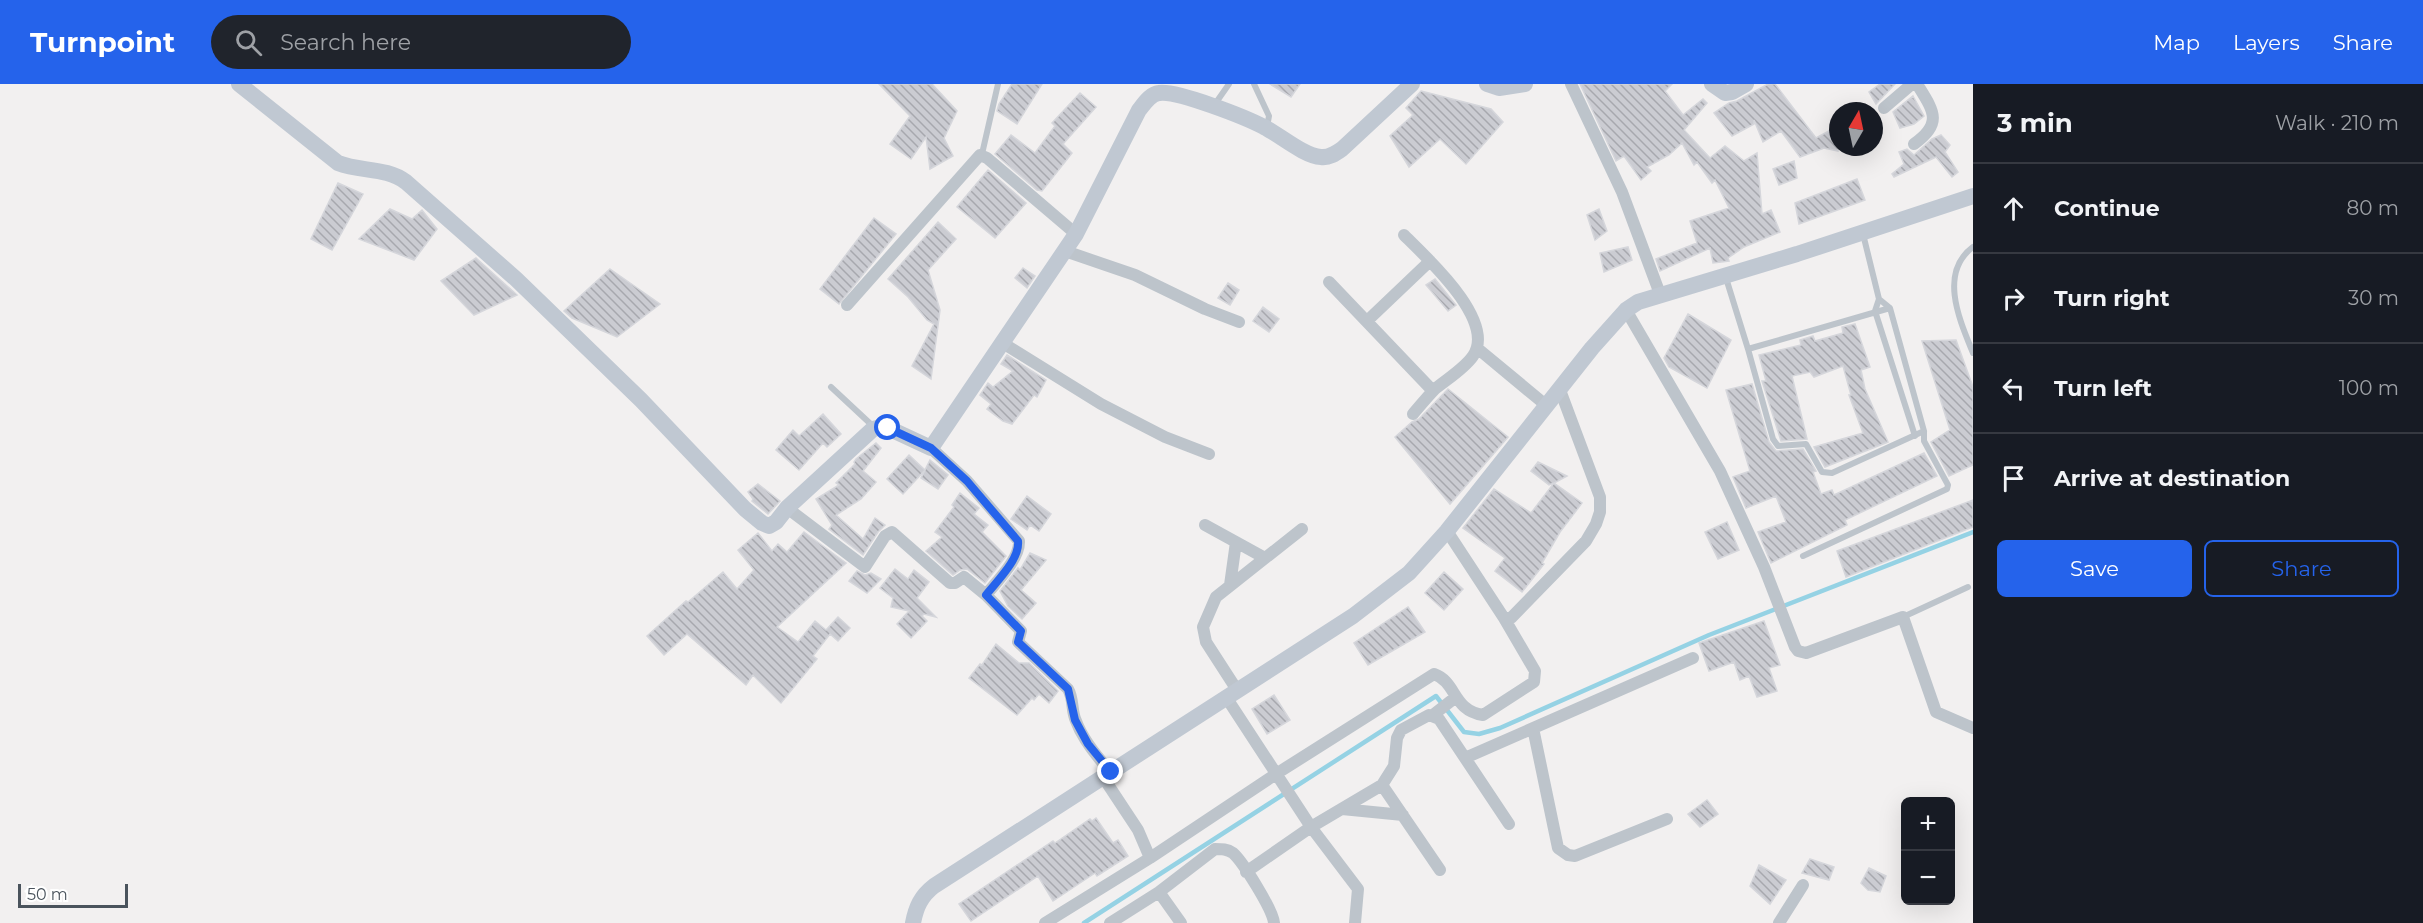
<!DOCTYPE html>
<meta charset="utf-8">
<style>
:root{--surface:#171b24;--page:#20242c;--text:#f1f3f6;--muted:#9ea1a6;--line:#363941;--accent:#2563eb}
body{margin:0;font-family:Montserrat,sans-serif;background:var(--page);color:var(--text)}
.controls{position:absolute;right:18px;bottom:18px;display:grid;overflow:hidden;border-radius:9px;box-shadow:0 6px 24px #0002}
.controls button{width:54px;height:54px;display:grid;place-items:center;padding:0;border:0;border-bottom:2px solid var(--line);background:var(--surface);color:var(--text);font:30px sans-serif}
.compass{position:absolute;left:1829px;top:18px;width:54px;height:54px;border-radius:50%;background:var(--surface);box-shadow:0 6px 24px #0002;rotate:9deg}
.scale{position:absolute;left:18px;bottom:15px;width:110px;box-sizing:border-box;padding-left:6px;border:3px solid #4a535c;border-top:0;font-size:16px;line-height:21px;white-space:nowrap;color:#4a535c;-webkit-text-stroke:4px #fff;paint-order:stroke}
.stop{position:absolute;width:18px;height:18px;margin:-14px;border:4px solid #2563eb;border-radius:50%;background:#fff}
.stop.end{background:#2563eb;border-color:#fff;box-shadow:0 2px 6px #0008}
.list{margin:0;padding:0;list-style:none}
h2{display:flex;justify-content:space-between;align-items:center;height:78px;margin:0;padding:0 24px;font-size:26px}
h2 small{font-size:20px;font-weight:400;color:var(--muted)}
.list li{display:grid;grid-template-columns:39px 1fr auto;gap:18px;align-items:center;box-sizing:border-box;height:90px;padding:0 24px;border-top:2px solid var(--line)}
.list b{display:block;font-size:22px;white-space:nowrap}
.list em{font-size:20px;font-style:normal;color:var(--muted)}
.actions{display:flex;gap:12px;padding:18px 24px}
.actions a{flex:1;padding:14px 0;border:2px solid var(--accent);border-radius:9px;text-align:center;font-size:21px;color:var(--accent)}
.actions .main{background:var(--accent);color:#fff}
.icon{flex:none;width:33px;height:33px;fill:none;stroke:currentColor;stroke-width:2;stroke-linecap:round;stroke-linejoin:round}
.map{position:relative;flex:none;width:1973px;height:839px;overflow:hidden}
header{display:flex;align-items:center;gap:36px;box-sizing:border-box;height:84px;padding:0 30px;background:var(--accent);color:#fff}
header strong{font-size:28px}
nav{display:flex;gap:33px;margin-inline-start:auto;font-size:21px}
.search{width:420px;height:54px;background:var(--page);display:flex;align-items:center;gap:15px;box-sizing:border-box;padding:0 21px;border-radius:33px;color:var(--muted);font-size:22px}
main{display:flex}
aside{flex:1;background:var(--surface)}
.map>svg:first-child{display:block}
.lines{fill:none;stroke-linecap:round;stroke-linejoin:round}
.stream{stroke:#95d2e4;stroke-width:4.5}
.building{fill:url(#building-back-hatch);stroke:#d5d6db;stroke-width:1.5}
.lane{stroke:#bdc4cb;stroke-width:6}
.street{stroke:#bdc4cb;stroke-width:12}
.secondary{stroke:#c0c8d2;stroke-width:16}
.route{stroke:#2563eb;stroke-width:8}
</style>
<header>
<strong>Turnpoint</strong>
<div class="search"><svg class="icon" aria-label="search" viewBox="0 0 24 24"><circle cx="10" cy="10" r="6"/><path d="M15 15l6 6"/></svg>Search here</div>
<nav><a>Map</a><a>Layers</a><a>Share</a></nav>
</header>
<main>
<div class="map">
<svg width="1973" height="839" viewBox="0 0 1973 839">
<defs>
<pattern id="building-back-hatch" width="6" height="6" patternUnits="userSpaceOnUse" patternTransform="scale(1.5)"><rect width="6" height="6" fill="#cbccd2"/><path d="M-1 5l2 2M0 0l6 6M5-1l2 2" fill="none" stroke="#a7a8ae"/></pattern>
</defs>
<rect width="100%" height="100%" fill="#f2f0f0"/>
<g class="lines">
<path class="stream" d="M1084 839 1436 612 1464 648 1479 650 1500 644 1709 551 1973 448"/>
</g>
<path class="building" d="M879 0H932L957 27 944 54 953 72 930 85 926 53 911 75 890 60 910 32Z
M1012 0H1042L1017 40 997 27 999 20Z
M1270 0H1300L1291 13Z
M1580 0H1672L1665 7 1683 31 1703 15 1707 19 1684 46 1710 74 1725 62 1744 77 1757 69 1762 130 1771 126 1780 148 1744 163 1728 174 1729 177 1713 179 1710 164 1660 187 1656 175 1697 159 1690 137 1729 124 1715 96 1712 99 1697 78 1694 81 1682 59 1669 71 1647 83 1651 87 1641 96 1624 72 1616 77Z
M1768 0H1775L1816 54 1838 42V67L1824 64 1800 73 1781 47 1763 58 1754 36V40L1732 52 1714 29 1729 19 1737 17Z
M1880 0H1895L1876 20 1869 8Z
M1421 7 1491 25 1503 38 1466 80 1440 55 1409 83 1390 52 1413 31 1406 24Z
M1080 9 1096 23 1063 60 1072 69 1042 107 1037 106 995 70 1011 51 1035 69 1055 42 1052 39Z
M1913 12 1924 32 1914 40 1900 44 1893 28Z
M1941 51 1950 61 1945 68 1958 88 1952 93 1936 73 1894 93 1892 90 1904 80 1899 68 1907 65 1914 71 1932 55Z
M1794 77 1797 94 1779 101 1773 85Z
M988 86 1026 119 995 154 957 123Z
M1857 95 1865 116 1799 140 1795 119Z
M338 99 363 110 332 166 311 155Z
M390 125 412 135 422 126 437 145 414 176 359 155Z
M1599 125 1607 147 1595 156 1587 131Z
M874 134 896 150 839 220 820 205Z
M938 138 956 155 928 186 940 226 931 295 912 282 934 240 927 236 908 213 888 195Z
M1628 163 1632 176 1604 188 1600 169Z
M476 174 517 211 474 231 441 197Z
M1023 184 1035 192 1027 204 1015 194Z
M610 185 660 220 617 253 572 234 564 227Z
M1435 195 1456 221 1448 227 1426 201Z
M1228 199 1239 206 1230 221 1218 214Z
M1263 223 1279 235 1269 248 1253 237Z
M1688 230 1731 256 1707 304 1669 283 1664 274Z
M1855 240 1870 283 1861 286 1865 305 1888 358 1825 383 1814 363 1863 349 1849 311H1851L1843 282 1814 293 1810 288 1792 292 1807 355 1781 357 1762 297H1766L1759 271 1801 261 1800 256 1813 252 1815 257 1843 249 1842 243Z
M1956 256 1973 303V381L1949 392 1931 358 1950 346 1922 257Z
M1007 271 1046 296 1037 313 1034 311 1012 340 1003 337 987 325 991 320 980 311 988 299 993 303 1013 287 1001 280Z
M1752 300 1769 358 1776 367 1803 365 1816 387 1813 388 1821 410 1832 406 1834 411 1924 369 1937 392 1845 436 1847 441 1771 479 1758 448 1786 438 1776 412 1746 424 1733 393 1750 387 1726 306Z
M1448 305 1508 353 1450 420 1395 353 1412 338 1419 335Z
M823 330 841 350 827 363 823 359 799 386 776 366 793 346 799 352Z
M876 359 881 364 863 387 876 398 861 415 836 431 863 455 875 434 885 441 878 448 863 471 829 445 832 441 816 415 839 401 836 399 855 380 854 378 856 375Z
M909 371 925 386 903 410 887 395Z
M930 376 948 391 938 405 921 394Z
M1538 378 1567 392 1554 399 1582 419 1560 448 1542 479 1544 480 1522 508 1495 487 1505 474 1463 444 1494 405 1531 429 1554 399 1549 401 1531 387Z
M758 400 780 417 768 430 752 417 753 415 748 408Z
M960 409 979 424 974 430 988 441 982 448 1006 472 985 499 967 485 960 486 953 491 926 467 942 453 935 448 954 423 952 421Z
M1027 412 1051 430 1039 447 1030 441 1027 446 1011 435Z
M1973 416V443L1846 493 1837 467Z
M1727 438 1739 466 1718 475 1705 448Z
M804 448 846 479 777 543 798 558 815 537 826 546 838 533 850 544 838 557 830 550 813 572 817 575 781 619 753 591 746 601 687 550 664 571 647 552 686 517 688 518 723 488 737 505 754 486 738 466 758 449 772 467 778 460 787 468Z
M1030 469 1046 476 1021 506 1036 519 1022 535 1008 522 1000 507 1018 484 1020 486Z
M895 485 908 495 914 486 929 498 917 514 936 533 924 530 922 532 927 537 911 554 897 540 909 527 891 523 893 514 880 504Z
M857 487 865 491 871 489 881 495 867 509 849 497Z
M1444 488 1463 505 1444 526 1425 509Z
M1408 523 1425 548 1368 581 1354 559Z
M1764 537 1780 581 1769 584 1777 607 1757 613 1749 592 1740 596 1734 578 1709 587 1699 559Z
M996 560 1019 579H1029L1058 607 1049 619 1039 610 1034 616 1032 614 1017 631 969 594 980 580 982 581Z
M1274 611 1290 636 1267 650 1252 625Z
M1707 716 1718 730 1700 743 1688 730Z
M1096 734 1113 759 1118 756 1128 772 1097 792 1095 789 1053 817 1038 792 971 837 959 820 1053 757 1055 759 1090 735 1092 737Z
M1810 775 1834 783 1829 796 1802 789Z
M1759 781 1786 796 1770 820 1750 802Z
M1869 784 1886 792 1880 808 1868 806 1861 799Z"/>
<g class="lines">
<path class="lane" d="M1254 0 1269 32 1267 43
M1215 20 1229 0
M982 70 998 0
M1863 150 1879 215 1875 227 1915 352
M1973 163C1938 189 1960 237 1973 269
M1726 194 1748 265 1890 224
M1748 265 1773 355 1778 362 1806 360 1822 388 1832 389 1924 347
M831 303 875 344
M1803 472 1947 405 1948 401 1924 357V347L1890 224 1879 215
M1903 533 1968 503"/>
<path class="street" d="M1571 0 1622 108 1660 210
M1884 24 1912 0
M1914 60C1944 39 1933 26 1917 0
M1404 151C1427 174 1497 237 1473 272 1464 285 1447 295 1435 305 1427 313 1420 322 1413 330
M1065 167 1135 191 1205 225 1239 238
M1329 198 1433 307
M847 221 980 71 987 74 1076 150
M1626 226 1720 387 1764 483 1795 563 1798 567 1806 569 1903 533 1936 628 1973 644
M1367 237 1430 177
M1001 258 1101 320 1165 353 1209 370
M1477 264 1547 322
M931 364 967 397 1019 457C1020 475 997 497 986 511
M787 424 865 483 885 452 892 448 950 499H955L964 493 986 511 1021 547 1018 558 1068 605C1074 615 1071 627 1076 637 1083 656 1097 673 1111 688
M1205 441 1265 474
M1447 447 1504 534H1511L1586 457 1596 440 1600 428V413L1560 306
M1230 501 1236 458
M1237 606 1206 558 1203 543 1216 513 1302 445
M1226 613 1311 743 1358 805 1355 839
M1433 631 1456 613
M1533 644 1558 764 1568 771 1575 772 1667 735
M1465 674 1693 574
M1382 701 1440 786
M1342 725 1403 731
M1150 774 1276 690 1434 590C1457 598 1452 626 1483 631L1534 598 1535 587 1504 534
M1246 788 1311 743 1382 701 1394 682 1397 654 1401 646 1429 631 1439 635 1509 740
M1045 839 1150 774 1138 746 1103 693
M1110 839 1159 808
M1181 839 1159 808 1215 765C1222 765 1227 765 1233 769 1243 778 1273 826 1274 839
M1779 839 1803 801"/>
<path class="secondary" d="M239 0 338 79C361 88 386 83 406 98L516 195 641 316 745 425 762 439 769 442 776 438 787 424 873 345 881 343 888 344 931 364 1076 150 1139 26C1144 20 1150 10 1159 9 1177 6 1247 34 1264 43 1280 51 1304 72 1321 73 1329 74 1335 70 1342 65L1412 0
M1487 0 1499 4 1525 0
M1712 0 1725 9 1732 8 1746 0
M913 839C916 823 921 812 934 802L1353 532 1409 489 1447 447 1592 264 1626 226 1638 218 1797 170 1973 112"/>
</g>
<g class="lines">
<path class="route" d="M888 344 931 364 967 397 1018 457C1020 475 997 497 986 511L1021 547 1018 558 1068 605 1075 636 1088 660 1111 688"/>
</g>
</svg>
<div class="controls">
<button>+</button>
<button>−</button>
</div>
<svg class="compass" viewBox="-18 -18 36 36"><path d="M0-13l5 13h-10z" fill="#e53935"/><path d="M0 13l5-13h-10z" fill="#9ea1a6"/></svg>
<div class="scale">50 m</div>
<div class="stop" style="left:888px;top:344px"></div>
<div class="stop end" style="left:1111px;top:688px"></div>
</div>
<aside>
<h2>3 min<small>Walk · 210 m</small></h2>
<ul class="list">
<li><svg class="icon" aria-label="ahead" viewBox="0 0 24 24"><path d="M12 20V5M6 11l6-6 6 6"/></svg><div><b>Continue</b></div><em>80 m</em></li>
<li><svg class="icon" aria-label="right" viewBox="0 0 24 24"><path d="M7 20v-9h11M14 6l5 5-5 5"/></svg><div><b>Turn right</b></div><em>30 m</em></li>
<li><svg class="icon" aria-label="left" viewBox="0 0 24 24"><path d="M17 20v-9H6M10 6l-5 5 5 5"/></svg><div><b>Turn left</b></div><em>100 m</em></li>
<li><svg class="icon" aria-label="arrive" viewBox="0 0 24 24"><path d="M6 21V4h12l-3 4 3 4H6"/></svg><div><b>Arrive at destination</b></div></li>
</ul>
<div class="actions"><a class="main">Save</a><a>Share</a></div>
</aside>
</main>
